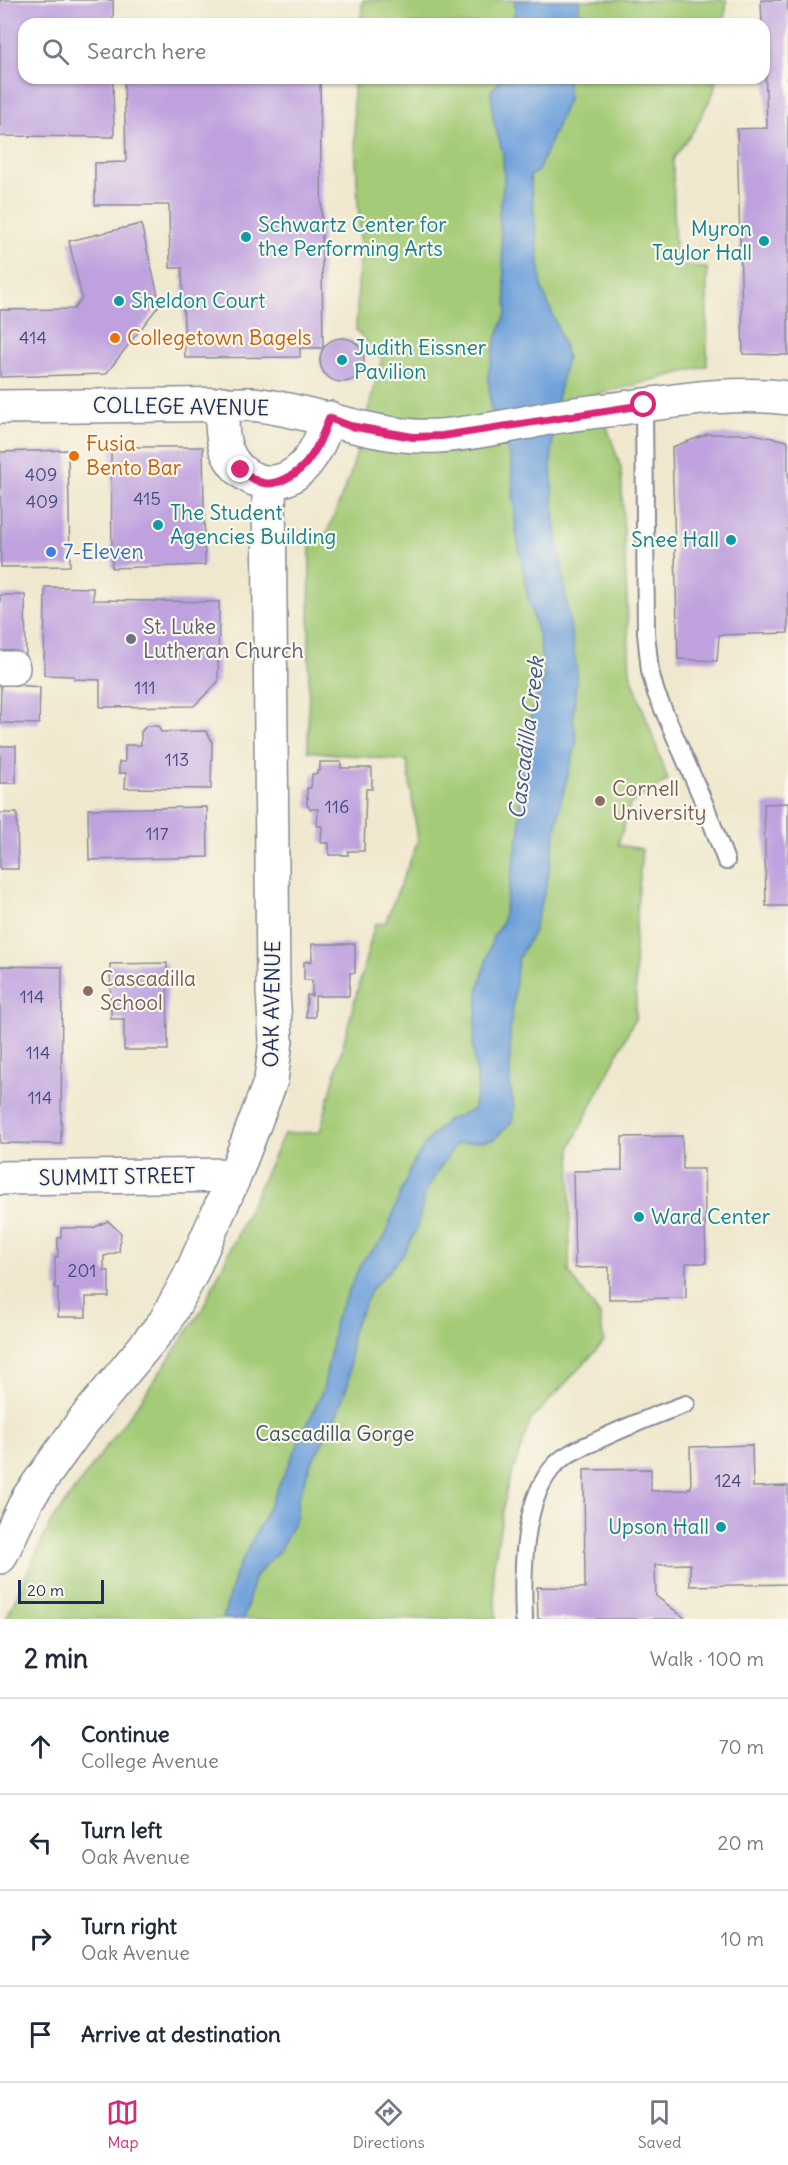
<!DOCTYPE html>
<meta charset="utf-8">
<style>
:root{--surface:#fff;--page:#f6f6f7;--text:#1f2937;--muted:#747a83;--line:#e0e1e3;--accent:#db2777}
body{margin:0;font-family:Delius,sans-serif;background:var(--page);color:var(--text)}
.scale{position:absolute;left:18px;bottom:15px;width:86px;box-sizing:border-box;padding-left:6px;border:3px solid #1b2f5e;border-top:0;font-size:16px;line-height:21px;white-space:nowrap;color:#1b2f5e;-webkit-text-stroke:4px #fbf7ec;paint-order:stroke}
.stop{position:absolute;width:18px;height:18px;margin:-14px;border:4px solid #db2777;border-radius:50%;background:#fff}
.stop.end{background:#db2777;border-color:#fff;box-shadow:0 2px 6px #0008}
.list{margin:0;padding:0;list-style:none}
h2{display:flex;justify-content:space-between;align-items:center;height:78px;margin:0;padding:0 24px;font-size:26px}
h2 small{font-size:20px;font-weight:400;color:var(--muted)}
.list li{display:grid;grid-template-columns:39px 1fr auto;gap:18px;align-items:center;box-sizing:border-box;height:96px;padding:0 24px;border-top:2px solid var(--line)}
.list b{display:block;font-size:22px;white-space:nowrap}
.list p{margin:0;font-size:20px;white-space:nowrap;color:var(--muted)}
.list em{font-size:20px;font-style:normal;color:var(--muted)}
.icon{flex:none;width:33px;height:33px;fill:none;stroke:currentColor;stroke-width:2;stroke-linecap:round;stroke-linejoin:round}
.map{position:relative;flex:none;width:788px;height:1619px;overflow:hidden}
.search{position:absolute;background:var(--surface);box-shadow:0 2px 4px #0004;left:18px;right:18px;top:18px;height:66px;display:flex;align-items:center;gap:15px;box-sizing:border-box;padding:0 21px;border-radius:18px;color:var(--muted);font-size:22px}
.sheet{height:462px;background:var(--surface)}
nav{display:flex;justify-content:space-around;align-items:center;box-sizing:border-box;height:84px;border-top:2px solid var(--line);background:var(--surface);font-size:16px;color:var(--muted)}
nav a{display:grid;justify-items:center;gap:3px}
nav .on{color:var(--accent)}
.map>svg:first-child{display:block}
.green{fill:#a4cb77;stroke:#607d6a;stroke-width:1.5}
.water{fill:#6fa1da;stroke:#45689c;stroke-width:1.5}
.building{fill:#bea1de}
.lines{fill:none;stroke-linecap:round;stroke-linejoin:round}
.service-casing{stroke:#868c96;stroke-width:20}
.minor-casing{stroke:#868c96;stroke-width:36}
.tertiary-casing{stroke:#868c96;stroke-width:36}
.service{stroke:#fff;stroke-width:16}
.minor{stroke:#fff;stroke-width:33}
.tertiary{stroke:#fff;stroke-width:33}
.route{stroke:#db2777;stroke-width:8}
.culture-dot{fill:#0f9aa8;stroke:#fbf7ec;stroke-width:2}
.food-dot{fill:#e8710a;stroke:#fbf7ec;stroke-width:2}
.shop-dot{fill:#3f7fe0;stroke:#fbf7ec;stroke-width:2}
.worship-dot{fill:#6b7280;stroke:#fbf7ec;stroke-width:2}
.education-dot{fill:#8d6e63;stroke:#fbf7ec;stroke-width:2}
.labels{text-anchor:middle;stroke-width:4.5;stroke-linejoin:round;paint-order:stroke}
.number-label{font-size:18px;fill:#444c7e}
.culture-label{font-size:21px;fill:#0d838f;stroke:#fbf7ec;text-anchor:start}
.food-label{font-size:21px;fill:#c56008;stroke:#fbf7ec;text-anchor:start}
.street-label{font-size:21px;fill:#1b2f5e;stroke:#fbf7ec}
.shop-label{font-size:21px;fill:#366cbe;stroke:#fbf7ec;text-anchor:start}
.worship-label{font-size:21px;fill:#5b616d;stroke:#fbf7ec;text-anchor:start}
.education-label{font-size:21px;fill:#785e54;stroke:#fbf7ec;text-anchor:start}
.park-label{font-size:21px;fill:#3d5664;stroke:#fbf7ec}
.water-label{font-size:22px;font-style:italic;fill:#385789;stroke:#fbf7ec}
</style>
<div class="map">
<svg width="788" height="1619" viewBox="0 0 788 1619">
<rect width="100%" height="100%" fill="#fbf7ec"/>
<filter id="ink" filterUnits="userSpaceOnUse"><feTurbulence type="fractalNoise" baseFrequency=".0167" numOctaves="2"/><feDisplacementMap in="SourceGraphic" scale="12" xChannelSelector="R" yChannelSelector="G"/><feConvolveMatrix kernelMatrix="1 2 1 2 8 2 1 2 1" color-interpolation-filters="sRGB"/></filter>
<filter id="wash" filterUnits="userSpaceOnUse"><feTurbulence type="fractalNoise" baseFrequency=".008" numOctaves="4" result="noise"/><feDisplacementMap in="SourceGraphic" scale="24" xChannelSelector="R" yChannelSelector="G"/><feGaussianBlur stdDeviation="1.35" result="paint"/><feColorMatrix in="noise" values="0 0 0 0 0 0 0 0 0 0 0 0 0 0 0 0 0 1.4 0 .05"/><feComposite in="paint" operator="in"/></filter>
<g filter="url(#wash)">
<rect width="100%" height="100%" fill="#f0e8ce"/>
<path class="green" d="M363 0H727L724 24H360Z
M355 78H716L714 91 696 127 673 159 675 264 707 268V366L596 395 621 468 630 672 668 780 630 804 618 845 642 849 635 936 636 1017 571 1146 569 1272 600 1316 604 1342 531 1420 507 1487 493 1570 496 1619H6L51 1522 143 1397 202 1310 284 1134 320 1132 375 924 385 923 418 841 407 761 308 751 310 540 327 533 351 473 382 359 356 330 360 243 353 96Z"/>
<path class="water" d="M514 0H579V12L585 14 591 24H511L516 8Z
M502 78H567L568 99 538 171 530 176 542 289 557 325 567 357 556 403 551 463 554 516 577 672 573 719 577 741 561 801 546 887 533 933 518 959 510 1033V1085L514 1107 512 1122 493 1140 456 1144 439 1169 424 1196 418 1227 402 1256 372 1289 352 1331 349 1381 334 1422 310 1465 298 1499 297 1515 282 1547 254 1578 244 1619H223L235 1574 268 1509 323 1390 331 1349 335 1320 363 1260 385 1237 397 1202 412 1165 427 1141 448 1120 473 1110 478 1089 473 1046 479 987 493 937 502 923 520 829 518 771 529 721 544 676 539 638 528 598 516 531 511 460 491 410 488 375 496 339 507 311 499 212 504 181 503 154 493 118 491 91Z"/>
<g id="blocks">
<path class="building" d="M0 0H113V24H24V78H113L114 137 0 136Z
M761 0H788V355L743 354 737 129 767 128 764 27V24H762Z
M319 18V24H286L285 19Z
M124 78H320L323 348H300V357L185 358 182 268H170L169 205H95V163L126 162Z
M141 224 160 304 106 374 0 377V310L74 309 82 298 69 241Z
M320 360a22 22 0 1 1 44 0a22 22 0 1 1-44 0Z
M708 434H753L788 441V633L719 635 717 661 678 659 672 447Z
M111 447H203L205 565 112 568Z
M68 450 70 566 1 567 0 452Z
M45 587 93 588V600L219 602 218 682 194 706 100 707V680L74 679V676L44 675Z
M0 595H25L26 664 0 665Z
M1 684 40 687 39 724 0 723Z
M146 726H158L161 732 206 731 212 742 211 789 125 788 126 773H119V762H125V745H141V732Z
M0 746H16V783H0Z
M320 762H341V768H372V789H366L364 851H348V855H329V843H321L322 826H317L318 809H310L307 805V799L309 798H307V788H311L312 774H317V771H320Z
M788 803V906H766L764 804Z
M207 807 208 857 89 860 88 809Z
M0 813H17L18 869H0Z
M312 944H355V973H350L349 996H315V1017H306L307 995 312 996V980H304V962L312 961Z
M167 963 168 1050H124V1019H111L110 964Z
M0 966 62 967 61 1144 0 1143Z
M682 1136 683 1169H704L706 1263H686V1298L609 1299V1267L575 1268 573 1171 622 1170V1137Z
M108 1221 121 1233 119 1252 104 1256V1271H109V1297H86V1317H58V1288H55V1257H58V1238H61V1228H93Z
M752 1445 753 1487 788 1486V1584L690 1586V1564L655 1565 656 1596 686 1619H538L537 1587 585 1588 584 1470 651 1469V1491L687 1490 688 1488H691L690 1447Z"/>
</g>
</g>
<g filter="url(#ink)">
<use href="#blocks" fill-opacity="0" stroke="#868c96" stroke-width="1.5"/>
<g class="lines">
<g class="service-casing">
<path id="service" d="M644 405 646 633 650 671 656 693 705 805 726 861
M524 1619C522 1574 522 1498 556 1464 566 1453 583 1447 596 1441 626 1427 655 1415 686 1404"/>
</g>
<g class="minor-casing">
<path id="minor" d="M223 403C222 418 221 434 226 449 237 478 269 493 296 473 313 461 322 437 329 418
M0 668H13
M0 1178 235 1175
M0 1557 28 1498 81 1424 165 1322 190 1276 235 1175 271 1080 276 1040 273 991 269 484"/>
</g>
<g class="tertiary-casing">
<path id="tertiary" d="M0 407 251 404C314 410 376 440 439 436 470 434 503 427 534 421 565 414 597 412 629 407 683 400 734 391 788 398"/>
</g>
<use href="#service" class="service"/>
<use href="#minor" class="minor"/>
<use href="#tertiary" class="tertiary"/>
</g>
</g>
<g class="lines" filter="url(#ink)">
<path class="route" d="M241 470C247 474 253 480 260 482 268 485 276 483 283 480 309 470 320 443 329 418L350 426 413 437 442 436 644 405"/>
</g>
<g class="culture-dot">
<circle cx="246" cy="237" r="6"/>
<circle cx="764" cy="241" r="6"/>
<circle cx="119" cy="301" r="6"/>
<circle cx="342" cy="360" r="6"/>
<circle cx="158" cy="525" r="6"/>
<circle cx="731" cy="540" r="6"/>
<circle cx="639" cy="1217" r="6"/>
<circle cx="721" cy="1527" r="6"/>
</g>
<g class="food-dot">
<circle cx="115" cy="338" r="6"/>
<circle cx="74" cy="456" r="6"/>
</g>
<circle class="shop-dot" cx="51" cy="552" r="6"/>
<circle class="worship-dot" cx="131" cy="639" r="6"/>
<g class="education-dot">
<circle cx="600" cy="801" r="6"/>
<circle cx="88" cy="991" r="6"/>
</g>
<g class="labels">
<g class="number-label">
<text x="33" y="344">414</text>
<text x="41" y="481">409</text>
<text x="147" y="505">415</text>
<text x="42" y="508">409</text>
<text x="145" y="694">111</text>
<text x="177" y="766">113</text>
<text x="337" y="813">116</text>
<text x="157" y="840">117</text>
<text x="32" y="1003">114</text>
<text x="38" y="1059">114</text>
<text x="40" y="1104">114</text>
<text x="82" y="1277">201</text>
<text x="728" y="1487">124</text>
</g>
<g class="culture-label">
<text x="258" y="232">Schwartz Center for<tspan x="258" dy="24">the Performing Arts</tspan></text>
<text x="752" y="236" text-anchor="end">Myron<tspan x="752" dy="24">Taylor Hall</tspan></text>
<text x="131" y="308">Sheldon Court</text>
<text x="354" y="355">Judith Eissner<tspan x="354" dy="24">Pavilion</tspan></text>
<text x="170" y="520">The Student<tspan x="170" dy="24">Agencies Building</tspan></text>
<text x="719" y="547" text-anchor="end">Snee Hall</text>
<text x="651" y="1224">Ward Center</text>
<text x="709" y="1534" text-anchor="end">Upson Hall</text>
</g>
<g class="food-label">
<text x="127" y="345">Collegetown Bagels</text>
<text x="86" y="451">Fusia<tspan x="86" dy="24">Bento Bar</tspan></text>
</g>
<g class="street-label">
<text transform="translate(181 407) rotate(1)" y="7">COLLEGE AVENUE</text>
<text transform="translate(272 1004) rotate(-89)" y="7">OAK AVENUE</text>
<text transform="translate(117 1177) rotate(-1)" y="7">SUMMIT STREET</text>
</g>
<g class="shop-label">
<text x="63" y="559">7-Eleven</text>
</g>
<g class="worship-label">
<text x="143" y="634">St. Luke<tspan x="143" dy="24">Lutheran Church</tspan></text>
</g>
<g class="education-label">
<text x="612" y="796">Cornell<tspan x="612" dy="24">University</tspan></text>
<text x="100" y="986">Cascadilla<tspan x="100" dy="24">School</tspan></text>
</g>
<g class="park-label">
<text x="335" y="1441">Cascadilla Gorge</text>
</g>
<g class="water-label">
<text transform="translate(526 738) rotate(-83)" y="8">Cascadilla Creek</text>
</g>
</g>
</svg>
<div class="scale">20 m</div>
<div class="stop" style="left:644px;top:405px"></div>
<div class="stop end" style="left:241px;top:470px"></div>
<div class="search"><svg class="icon" aria-label="search" viewBox="0 0 24 24"><circle cx="10" cy="10" r="6"/><path d="M15 15l6 6"/></svg>Search here</div>
</div>
<section class="sheet">
<h2>2 min<small>Walk · 100 m</small></h2>
<ul class="list">
<li><svg class="icon" aria-label="ahead" viewBox="0 0 24 24"><path d="M12 20V5M6 11l6-6 6 6"/></svg><div><b>Continue</b><p>College Avenue</p></div><em>70 m</em></li>
<li><svg class="icon" aria-label="left" viewBox="0 0 24 24"><path d="M17 20v-9H6M10 6l-5 5 5 5"/></svg><div><b>Turn left</b><p>Oak Avenue</p></div><em>20 m</em></li>
<li><svg class="icon" aria-label="right" viewBox="0 0 24 24"><path d="M7 20v-9h11M14 6l5 5-5 5"/></svg><div><b>Turn right</b><p>Oak Avenue</p></div><em>10 m</em></li>
<li><svg class="icon" aria-label="arrive" viewBox="0 0 24 24"><path d="M6 21V4h12l-3 4 3 4H6"/></svg><div><b>Arrive at destination</b></div></li>
</ul>
</section>
<nav>
<a class="on"><svg class="icon" aria-label="map" viewBox="0 0 24 24"><path d="M3 6l6-2 6 2 6-2v14l-6 2-6-2-6 2zM9 4v14M15 6v14"/></svg>Map</a>
<a><svg class="icon" aria-label="directions" viewBox="0 0 24 24"><path d="M12 3l9 9-9 9-9-9zM9 14v-3h6M13 9l2 2-2 2"/></svg>Directions</a>
<a><svg class="icon" aria-label="saved" viewBox="0 0 24 24"><path d="M7 4h10v16l-5-4-5 4z"/></svg>Saved</a>
</nav>
